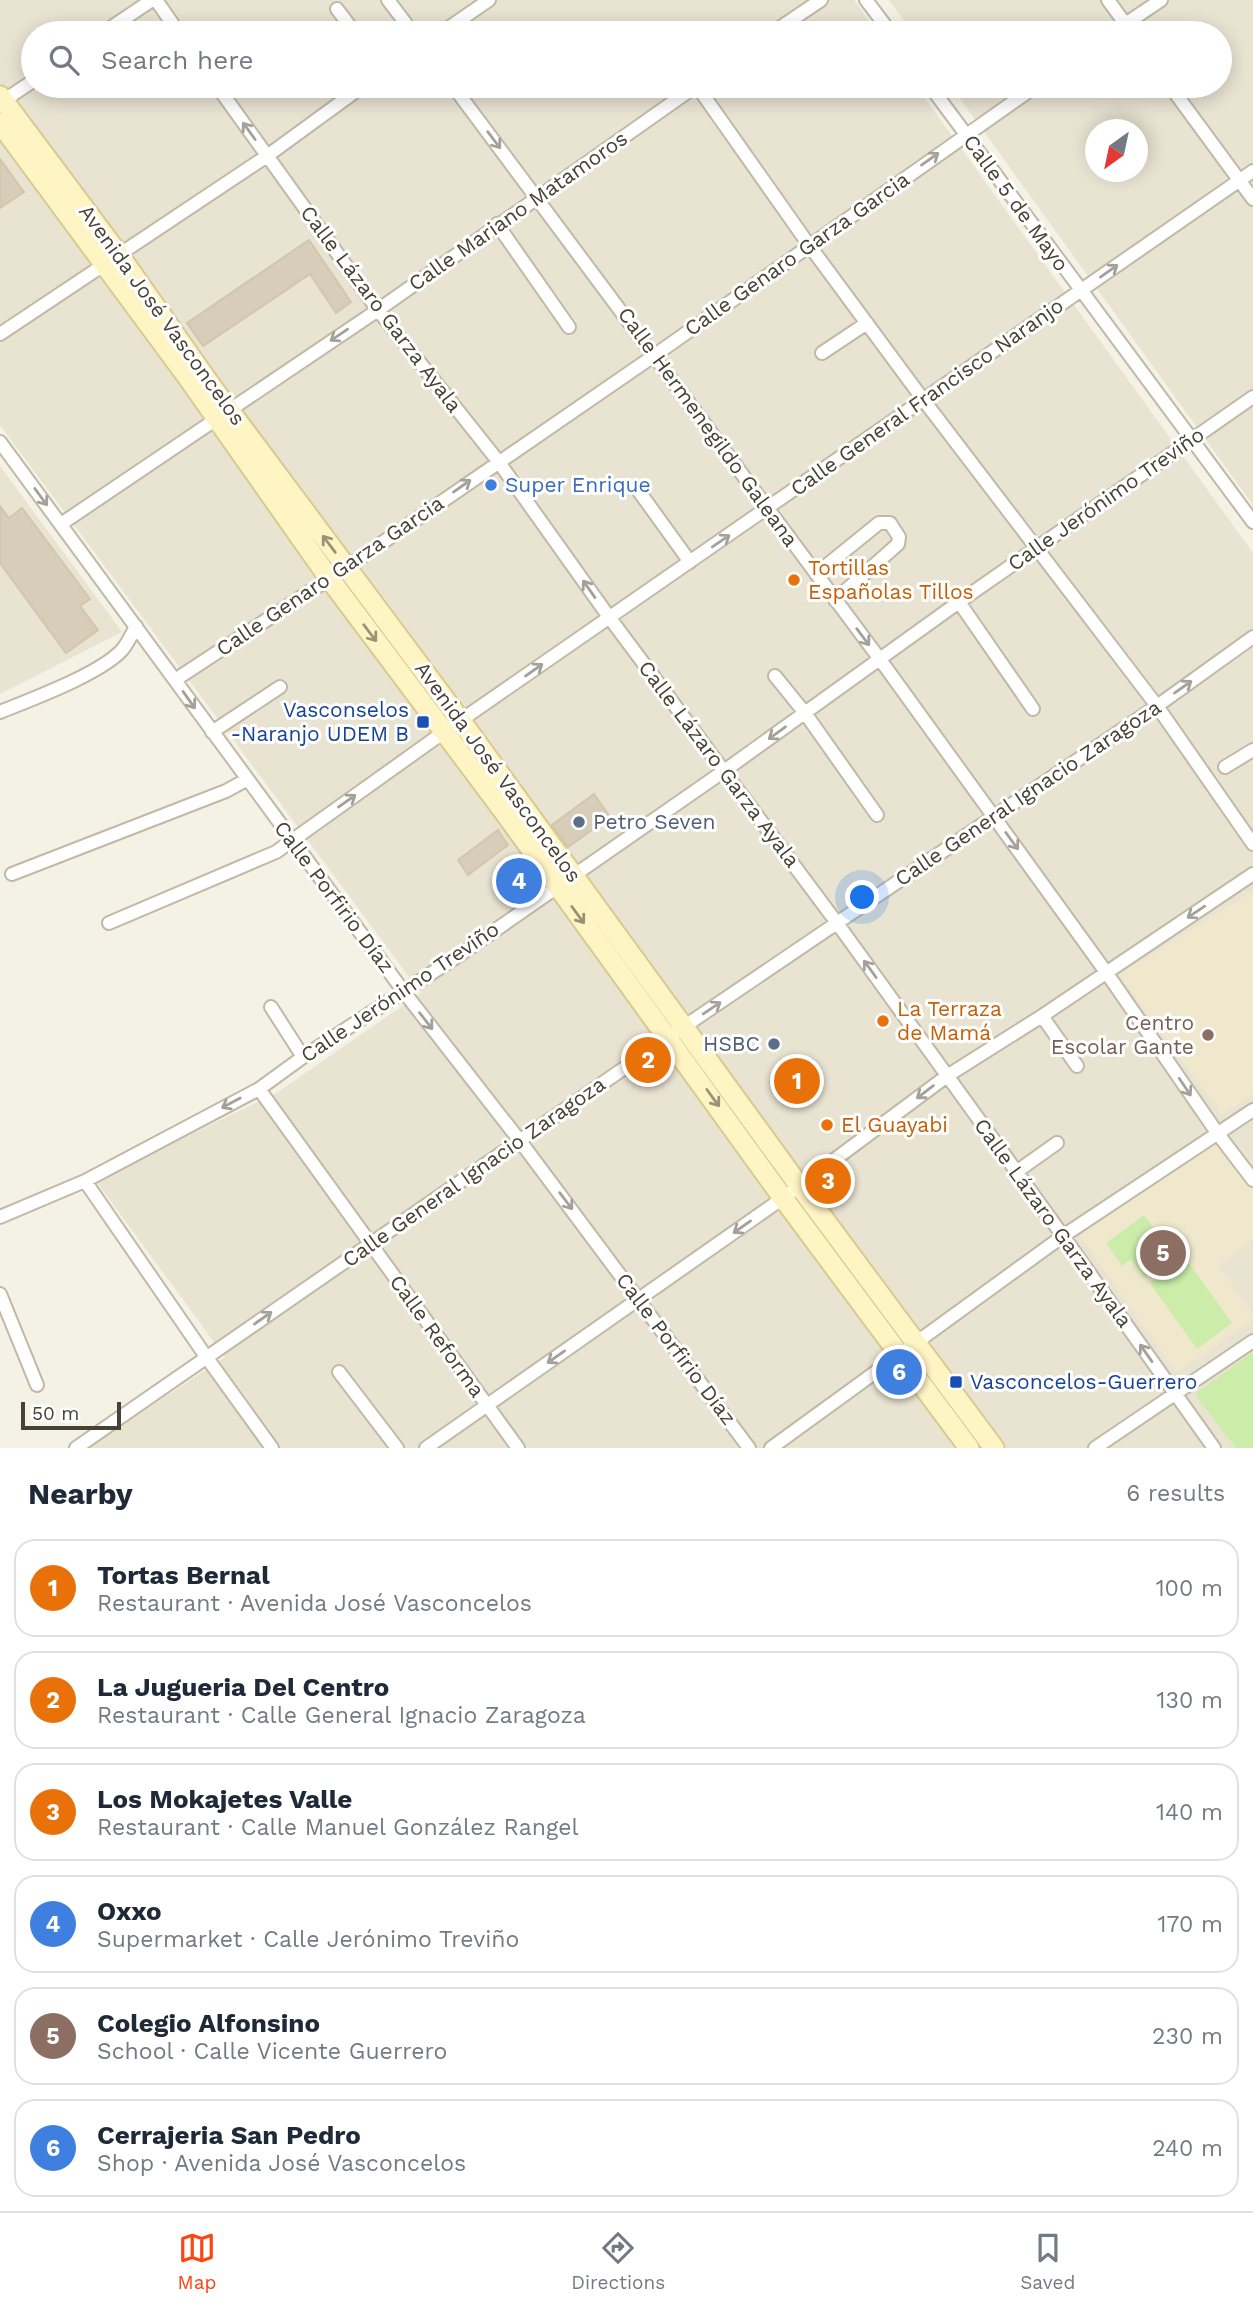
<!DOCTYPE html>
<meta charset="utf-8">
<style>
:root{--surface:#fff;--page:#f2f2f3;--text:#1f2937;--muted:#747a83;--line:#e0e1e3;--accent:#ff4311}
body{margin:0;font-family:"Work Sans",sans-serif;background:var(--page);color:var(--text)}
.compass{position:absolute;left:1085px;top:119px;width:63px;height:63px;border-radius:50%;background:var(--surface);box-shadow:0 4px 18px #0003;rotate:213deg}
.scale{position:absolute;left:21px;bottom:18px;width:100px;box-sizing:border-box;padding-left:7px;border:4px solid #484134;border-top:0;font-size:19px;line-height:24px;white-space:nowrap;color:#484134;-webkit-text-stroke:5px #fff;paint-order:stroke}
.you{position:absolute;left:863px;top:898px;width:24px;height:24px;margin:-18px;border:5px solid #fff;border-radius:50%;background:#1a73e8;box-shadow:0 0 0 10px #1a73e833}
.badge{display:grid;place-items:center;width:46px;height:46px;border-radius:50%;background:var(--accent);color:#fff;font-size:23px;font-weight:700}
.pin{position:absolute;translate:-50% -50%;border:4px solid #fff;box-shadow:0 2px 7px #0006}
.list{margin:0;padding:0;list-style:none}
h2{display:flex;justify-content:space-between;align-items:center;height:91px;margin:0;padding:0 28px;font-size:30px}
h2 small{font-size:23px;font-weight:400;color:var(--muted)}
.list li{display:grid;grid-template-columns:46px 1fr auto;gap:21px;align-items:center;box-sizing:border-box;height:98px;margin:0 14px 14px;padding:0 14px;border:2px solid var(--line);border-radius:21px}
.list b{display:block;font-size:26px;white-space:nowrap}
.list p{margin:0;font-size:23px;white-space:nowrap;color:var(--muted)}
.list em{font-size:23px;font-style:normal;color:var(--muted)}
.icon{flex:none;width:38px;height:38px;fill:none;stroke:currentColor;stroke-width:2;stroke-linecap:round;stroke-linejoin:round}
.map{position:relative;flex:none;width:1253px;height:1448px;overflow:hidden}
.search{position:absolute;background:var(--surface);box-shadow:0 4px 18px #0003;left:21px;right:21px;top:21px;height:77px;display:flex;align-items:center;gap:18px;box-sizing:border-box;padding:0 24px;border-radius:38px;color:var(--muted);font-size:26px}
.sheet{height:763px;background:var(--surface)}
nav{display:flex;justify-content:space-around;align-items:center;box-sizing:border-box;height:98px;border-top:2px solid var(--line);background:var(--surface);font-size:19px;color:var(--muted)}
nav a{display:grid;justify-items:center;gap:4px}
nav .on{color:var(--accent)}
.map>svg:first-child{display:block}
.residential{fill:#e9e3d2;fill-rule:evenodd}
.education{fill:#efe8cd}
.green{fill:#cbeda9}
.building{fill:#d7cdb9;stroke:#d3c6ab;stroke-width:2}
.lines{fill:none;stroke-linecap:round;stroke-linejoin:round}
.minor-casing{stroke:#c1b9a6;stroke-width:16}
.secondary-casing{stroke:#d9ca8f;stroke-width:23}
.minor{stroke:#fff;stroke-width:12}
.secondary{stroke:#fff4c4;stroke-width:19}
.oneway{stroke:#a4a09a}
.oneway2{stroke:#9a9275}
.shop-dot{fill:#3f7fe0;stroke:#fff;stroke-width:2.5}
.food-dot{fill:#e8710a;stroke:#fff;stroke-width:2.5}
.transit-dot{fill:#1a4fb4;stroke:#fff;stroke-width:2.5}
.service-dot{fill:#5c6f8a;stroke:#fff;stroke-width:2.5}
.education-dot{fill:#8d6e63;stroke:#fff;stroke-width:2.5}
.labels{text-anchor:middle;stroke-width:6;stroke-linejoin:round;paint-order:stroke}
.street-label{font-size:21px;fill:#484134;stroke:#fff}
.shop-label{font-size:21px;fill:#366cbe;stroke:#fff;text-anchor:start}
.food-label{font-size:21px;fill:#c56008;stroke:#fff;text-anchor:start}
.transit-label{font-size:21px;fill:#164399;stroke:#fff;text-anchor:end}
.service-label{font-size:21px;fill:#4e5e75;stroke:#fff;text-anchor:start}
.education-label{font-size:21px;fill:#785e54;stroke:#fff;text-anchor:end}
</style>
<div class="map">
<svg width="1253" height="1448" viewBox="0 0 1253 1448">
<rect width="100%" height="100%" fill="#f4f1e5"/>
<path class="residential" d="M0 0H854L878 33H33V86H916L1253 553V1448H88L225 1357 96 1181 278 1092 421 993 0 425Z
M889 0H1253V505L951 86H1220V33H913ZM1096 130H1138V172H1096Z
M0 466 122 632 0 694Z"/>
<path class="education" d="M1253 891V1094L1222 1115 1119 975Z
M1216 1138 1253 1190V1240L1218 1265 1253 1315V1319L1177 1373 1079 1235Z"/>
<path class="green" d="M1144 1215 1175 1256 1145 1278 1131 1259 1122 1266 1106 1243Z
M1185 1258 1232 1323 1197 1349 1150 1283Z
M1253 1352V1448H1236L1195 1394Z"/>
<path class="building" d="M0 159 24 192 0 208Z
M309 240 351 302 336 313 310 274 203 346 187 323Z
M0 506 9 518 22 508 90 599 80 606 98 630 66 653 0 563Z
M594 794 610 817 568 847 552 825Z
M498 830 508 845 468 875 458 860Z"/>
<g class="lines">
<g class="minor-casing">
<path id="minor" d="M156 0 179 33
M388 0 413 33
M866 0 891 33
M1108 0 1132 33
M337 9 355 33
M103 33 152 0
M441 33 489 0
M772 33 821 0
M1112 33 1161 0
M217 86 378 310 498 461 609 617 837 923 1063 1236 1214 1448
M453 86 879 658 1106 972 1218 1134 1253 1180
M697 86 809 245 922 398 1157 706 1253 844
M930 86 1253 522
M1170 86 1253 199
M0 103 33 81
M497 224 569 327
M0 334 267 156 363 86
M822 353 867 323
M0 442 404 992 520 1141 749 1448
M638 490 690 562
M61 524 378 310 696 86
M816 574 879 523H890L899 537 898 544 835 600
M959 602 1033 709
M775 676 805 713 877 815
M175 680 347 567 655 355 1036 86
M0 712C32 699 100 674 122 650 128 643 132 634 136 626
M212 732 280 687
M1225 767 1253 750
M12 874 226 791 246 780
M109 923 276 852 444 732 1253 171
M271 1007 303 1057
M1042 1016 1077 1066
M259 1089 518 1448
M1016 1172 1057 1143
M85 1181 207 1358 272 1448
M0 1217 85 1181 259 1089 303 1057 461 954 724 771 959 602 1253 397
M0 1294 37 1385
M339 1372 397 1448
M76 1448 685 1026 1157 706 1253 637
M426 1448 783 1198 947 1076 1042 1016 1253 874
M771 1448 1063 1236 1253 1110
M1095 1448 1253 1341"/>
</g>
<g class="secondary-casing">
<path id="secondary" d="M0 96 119 255 212 387 461 721 795 1180 994 1448
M0 123 186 375 329 578 502 809 783 1198 969 1448"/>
</g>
<use href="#minor" class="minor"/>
<use href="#secondary" class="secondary"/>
</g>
<defs><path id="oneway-shaft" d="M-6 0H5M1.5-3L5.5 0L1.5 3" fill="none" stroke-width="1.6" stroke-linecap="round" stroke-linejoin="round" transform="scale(1.75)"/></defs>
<g class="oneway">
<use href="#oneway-shaft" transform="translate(249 131) rotate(-126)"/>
<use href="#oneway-shaft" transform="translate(494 140) rotate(53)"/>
<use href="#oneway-shaft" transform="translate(930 159) rotate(-35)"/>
<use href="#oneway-shaft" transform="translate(1109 271) rotate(-35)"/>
<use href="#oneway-shaft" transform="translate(339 335) rotate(146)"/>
<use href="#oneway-shaft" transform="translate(462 486) rotate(-35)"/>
<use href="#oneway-shaft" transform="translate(41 497) rotate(54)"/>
<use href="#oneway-shaft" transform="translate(721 541) rotate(-34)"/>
<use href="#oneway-shaft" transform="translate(589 589) rotate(-125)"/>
<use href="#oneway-shaft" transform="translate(863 637) rotate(53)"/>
<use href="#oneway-shaft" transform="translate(534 670) rotate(-35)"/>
<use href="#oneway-shaft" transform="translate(1183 687) rotate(-35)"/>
<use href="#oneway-shaft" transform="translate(189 700) rotate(55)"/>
<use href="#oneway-shaft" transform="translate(777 733) rotate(144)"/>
<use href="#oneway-shaft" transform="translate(347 801) rotate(-35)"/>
<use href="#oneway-shaft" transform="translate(1012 841) rotate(54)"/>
<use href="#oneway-shaft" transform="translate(1196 912) rotate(146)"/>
<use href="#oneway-shaft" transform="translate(870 969) rotate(-126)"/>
<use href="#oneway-shaft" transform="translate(712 1008) rotate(-34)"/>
<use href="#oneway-shaft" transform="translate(426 1021) rotate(52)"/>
<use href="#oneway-shaft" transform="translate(1185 1087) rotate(56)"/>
<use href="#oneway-shaft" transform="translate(925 1092) rotate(143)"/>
<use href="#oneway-shaft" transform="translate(231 1103) rotate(152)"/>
<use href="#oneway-shaft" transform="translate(566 1201) rotate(53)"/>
<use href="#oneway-shaft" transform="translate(742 1227) rotate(145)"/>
<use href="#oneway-shaft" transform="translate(263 1318) rotate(-35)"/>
<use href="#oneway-shaft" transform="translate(1146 1353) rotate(-125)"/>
<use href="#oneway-shaft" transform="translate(556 1357) rotate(145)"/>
</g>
<g class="oneway2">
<use href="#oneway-shaft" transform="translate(329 544) rotate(-127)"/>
<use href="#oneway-shaft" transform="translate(370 633) rotate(53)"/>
<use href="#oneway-shaft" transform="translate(578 915) rotate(54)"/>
<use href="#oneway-shaft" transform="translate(713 1098) rotate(54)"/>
</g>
<circle class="shop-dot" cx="491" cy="485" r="7"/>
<g class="food-dot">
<circle cx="794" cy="580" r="7"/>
<circle cx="883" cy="1021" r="7"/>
<circle cx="827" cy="1125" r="7"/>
</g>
<g class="transit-dot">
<rect x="416" y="715" width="14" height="14" rx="3.5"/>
<rect x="949" y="1375" width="14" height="14" rx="3.5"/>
</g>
<g class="service-dot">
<circle cx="579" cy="822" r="7"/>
<circle cx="774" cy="1044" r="7"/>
</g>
<circle class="education-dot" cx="1208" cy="1035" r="7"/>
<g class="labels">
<g class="street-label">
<text transform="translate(1016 203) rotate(54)" y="7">Calle 5 de Mayo</text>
<text transform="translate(518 211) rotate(-35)" y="7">Calle Mariano Matamoros</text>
<text transform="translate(797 254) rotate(-35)" y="7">Calle Genaro Garza Garcia</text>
<text transform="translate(381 309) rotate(53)" y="7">Calle Lázaro Garza Ayala</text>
<text transform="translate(162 315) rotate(54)" y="7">Avenida José Vasconcelos</text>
<text transform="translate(927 397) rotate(-35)" y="7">Calle General Francisco Naranjo</text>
<text transform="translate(708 427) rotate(54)" y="7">Calle Hermenegildo Galeana</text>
<text transform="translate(1106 499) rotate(-35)" y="7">Calle Jerónimo Treviño</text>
<text transform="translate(330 576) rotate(-34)" y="7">Calle Genaro Garza Garcia</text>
<text transform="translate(719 764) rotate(53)" y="7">Calle Lázaro Garza Ayala</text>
<text transform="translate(498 772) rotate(54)" y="7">Avenida José Vasconcelos</text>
<text transform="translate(1028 793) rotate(-34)" y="7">Calle General Ignacio Zaragoza</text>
<text transform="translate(334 897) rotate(53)" y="7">Calle Porfirio Díaz</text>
<text transform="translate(400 992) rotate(-34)" y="7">Calle Jerónimo Treviño</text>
<text transform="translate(474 1172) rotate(-35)" y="7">Calle General Ignacio Zaragoza</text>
<text transform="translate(1053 1223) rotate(54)" y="7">Calle Lázaro Garza Ayala</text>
<text transform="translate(437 1336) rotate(54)" y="7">Calle Reforma</text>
<text transform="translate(676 1349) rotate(53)" y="7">Calle Porfirio Díaz</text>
</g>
<g class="shop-label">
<text x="505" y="492">Super Enrique</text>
</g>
<g class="food-label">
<text x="808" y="575">Tortillas<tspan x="808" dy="24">Españolas Tillos</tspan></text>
<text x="897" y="1016">La Terraza<tspan x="897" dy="24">de Mamá</tspan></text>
<text x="841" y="1132">El Guayabi</text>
</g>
<g class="transit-label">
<text x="409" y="717">Vasconselos<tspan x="409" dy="24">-Naranjo UDEM B</tspan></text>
<text x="970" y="1389" text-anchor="start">Vasconcelos-Guerrero</text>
</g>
<g class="service-label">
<text x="593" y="829">Petro Seven</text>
<text x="760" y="1051" text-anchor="end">HSBC</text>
</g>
<g class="education-label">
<text x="1194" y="1030">Centro<tspan x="1194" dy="24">Escolar Gante</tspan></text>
</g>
</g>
</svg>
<svg class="compass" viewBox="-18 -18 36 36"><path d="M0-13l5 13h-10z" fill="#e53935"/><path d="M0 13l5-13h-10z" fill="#747a83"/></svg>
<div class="scale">50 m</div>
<div class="you"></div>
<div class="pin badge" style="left:797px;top:1081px;background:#e8710a">1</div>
<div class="pin badge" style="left:648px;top:1060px;background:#e8710a">2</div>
<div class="pin badge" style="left:828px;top:1181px;background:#e8710a">3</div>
<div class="pin badge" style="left:519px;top:881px;background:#3f7fe0">4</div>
<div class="pin badge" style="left:1163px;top:1253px;background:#8d6e63">5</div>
<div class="pin badge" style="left:899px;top:1372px;background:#3f7fe0">6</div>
<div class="search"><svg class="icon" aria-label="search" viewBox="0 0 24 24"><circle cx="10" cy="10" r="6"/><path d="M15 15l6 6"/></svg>Search here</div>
</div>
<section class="sheet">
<h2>Nearby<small>6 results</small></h2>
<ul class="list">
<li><span class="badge" style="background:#e8710a">1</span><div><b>Tortas Bernal</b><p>Restaurant · Avenida José Vasconcelos</p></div><em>100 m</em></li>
<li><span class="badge" style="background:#e8710a">2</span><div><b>La Jugueria Del Centro</b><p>Restaurant · Calle General Ignacio Zaragoza</p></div><em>130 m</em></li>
<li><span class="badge" style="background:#e8710a">3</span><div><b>Los Mokajetes Valle</b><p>Restaurant · Calle Manuel González Rangel</p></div><em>140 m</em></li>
<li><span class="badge" style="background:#3f7fe0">4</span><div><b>Oxxo</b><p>Supermarket · Calle Jerónimo Treviño</p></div><em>170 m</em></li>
<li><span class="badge" style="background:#8d6e63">5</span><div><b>Colegio Alfonsino</b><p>School · Calle Vicente Guerrero</p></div><em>230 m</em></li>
<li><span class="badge" style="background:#3f7fe0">6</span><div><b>Cerrajeria San Pedro</b><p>Shop · Avenida José Vasconcelos</p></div><em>240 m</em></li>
</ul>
</section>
<nav>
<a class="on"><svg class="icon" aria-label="map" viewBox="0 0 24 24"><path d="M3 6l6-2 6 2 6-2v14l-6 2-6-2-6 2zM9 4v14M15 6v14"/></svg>Map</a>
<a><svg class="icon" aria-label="directions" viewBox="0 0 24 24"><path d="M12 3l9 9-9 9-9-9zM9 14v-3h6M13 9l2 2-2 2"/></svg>Directions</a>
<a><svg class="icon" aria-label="saved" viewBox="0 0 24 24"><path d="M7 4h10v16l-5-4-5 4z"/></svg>Saved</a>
</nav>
